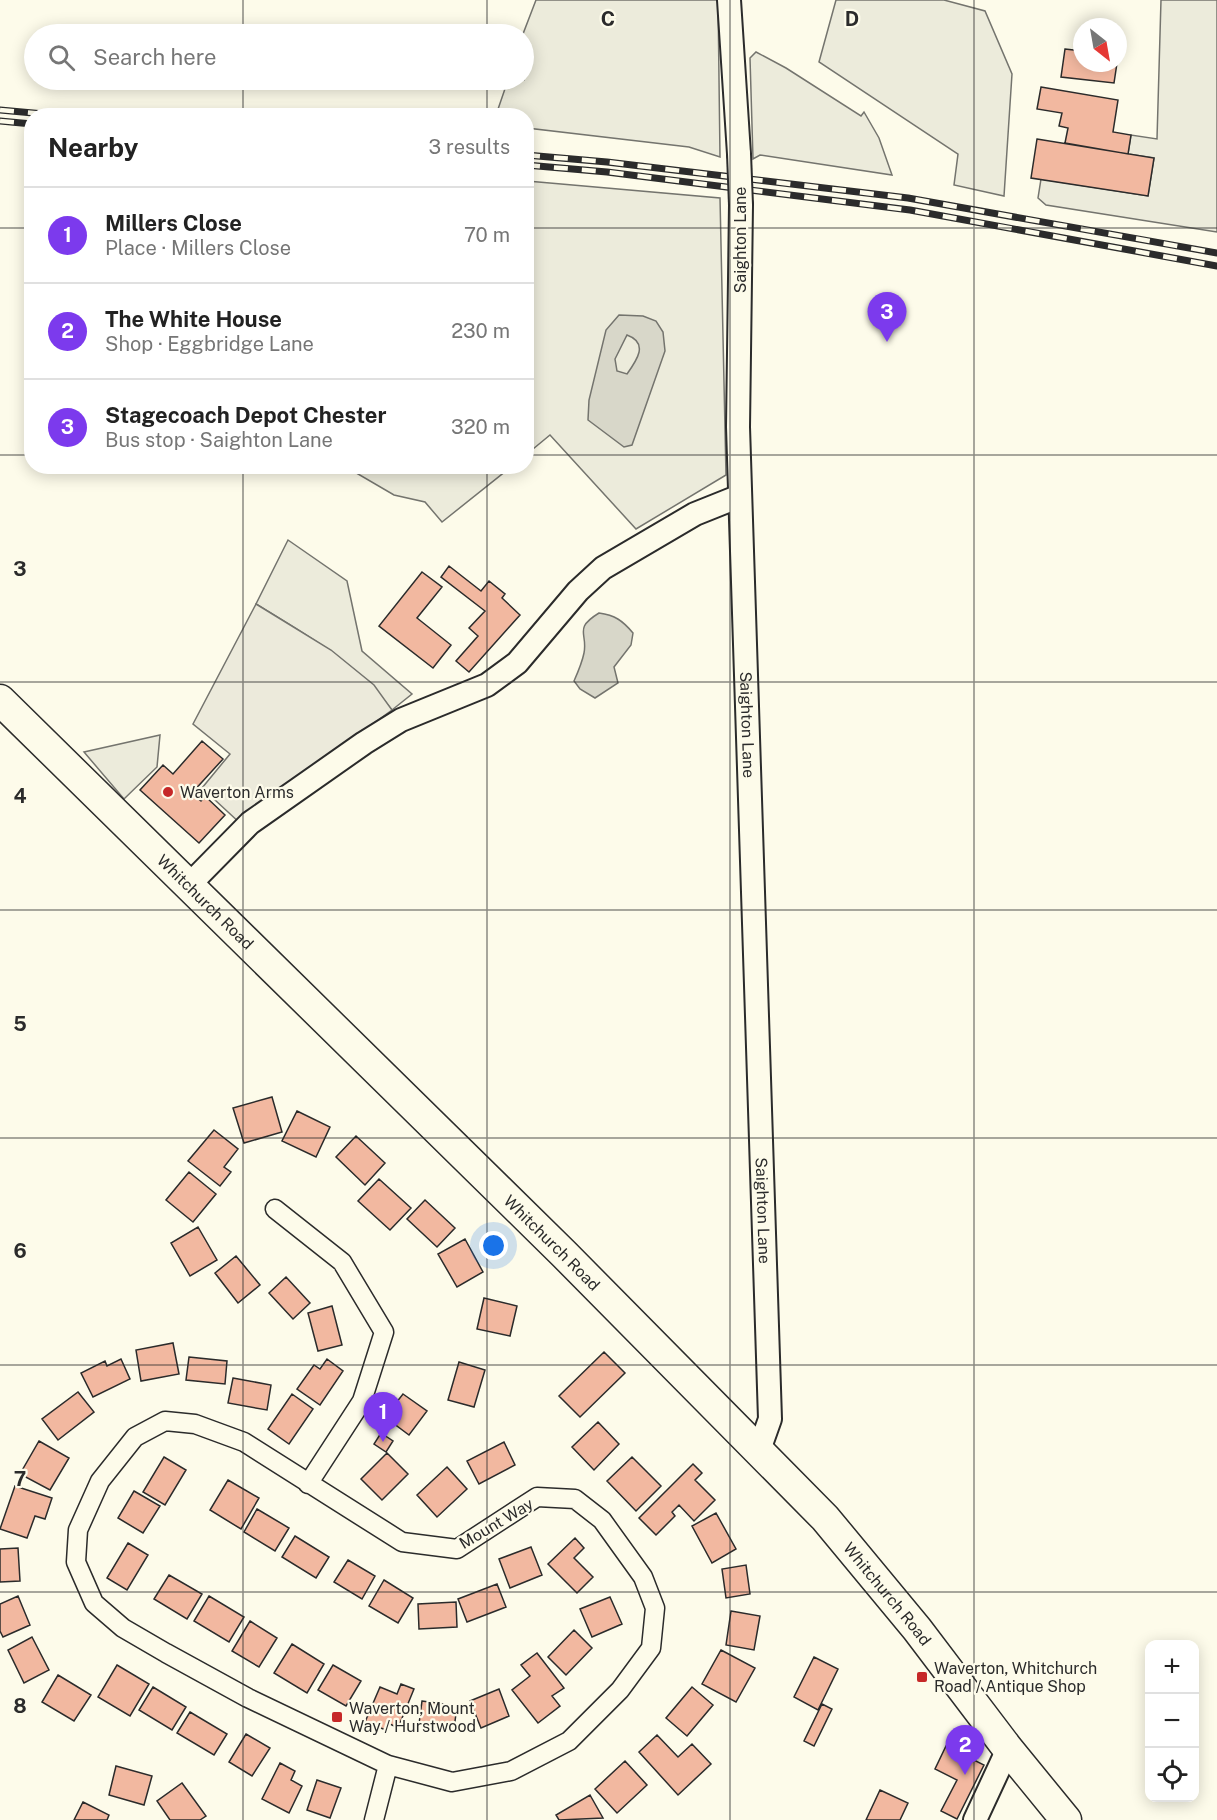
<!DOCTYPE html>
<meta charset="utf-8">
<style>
:root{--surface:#fff;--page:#f2f2f2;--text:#222;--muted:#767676;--line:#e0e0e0;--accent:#7c3aed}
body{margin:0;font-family:"Public Sans",sans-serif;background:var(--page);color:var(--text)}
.controls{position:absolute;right:18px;bottom:18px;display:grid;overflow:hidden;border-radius:12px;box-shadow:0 3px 15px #0003}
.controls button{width:54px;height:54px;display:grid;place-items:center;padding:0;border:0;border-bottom:2px solid var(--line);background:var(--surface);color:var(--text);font:30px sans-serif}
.compass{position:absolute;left:1073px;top:18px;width:54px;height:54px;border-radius:50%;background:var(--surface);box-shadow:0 3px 15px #0003;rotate:149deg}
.you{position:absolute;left:494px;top:1246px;width:21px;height:21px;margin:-15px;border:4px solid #fff;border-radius:50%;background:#1a73e8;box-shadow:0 0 0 9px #1a73e833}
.badge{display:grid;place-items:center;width:39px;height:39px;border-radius:50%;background:var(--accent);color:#fff;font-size:20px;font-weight:700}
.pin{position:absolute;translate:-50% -50px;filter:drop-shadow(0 2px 3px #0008)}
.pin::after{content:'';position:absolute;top:32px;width:21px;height:18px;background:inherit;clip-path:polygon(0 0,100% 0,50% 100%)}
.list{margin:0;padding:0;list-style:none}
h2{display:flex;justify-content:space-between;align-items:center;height:78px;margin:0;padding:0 24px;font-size:26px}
h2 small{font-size:20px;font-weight:400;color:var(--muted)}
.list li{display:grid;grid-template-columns:39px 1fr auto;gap:18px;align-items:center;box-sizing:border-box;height:96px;padding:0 24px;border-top:2px solid var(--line)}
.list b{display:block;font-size:22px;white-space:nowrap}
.list p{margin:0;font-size:20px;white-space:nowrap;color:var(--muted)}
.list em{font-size:20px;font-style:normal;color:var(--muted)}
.icon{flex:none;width:33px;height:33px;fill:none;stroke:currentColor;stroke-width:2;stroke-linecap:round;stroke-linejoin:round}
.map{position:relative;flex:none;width:1217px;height:1820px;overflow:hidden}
.search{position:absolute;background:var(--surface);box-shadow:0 3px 15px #0003;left:24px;top:24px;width:510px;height:66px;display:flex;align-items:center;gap:15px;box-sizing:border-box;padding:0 21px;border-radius:33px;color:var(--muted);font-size:22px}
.panel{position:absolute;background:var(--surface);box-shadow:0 3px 15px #0003;left:24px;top:108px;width:510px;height:366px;border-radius:24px}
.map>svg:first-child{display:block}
.green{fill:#ecebdb;stroke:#74746e;stroke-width:1.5}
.parking{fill:#eceadb;stroke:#74746e;stroke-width:1.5}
.water{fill:#d8d7c9;stroke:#74746e;stroke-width:1.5;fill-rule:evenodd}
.building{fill:#f2b8a0;stroke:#2b2b2b;stroke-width:1.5}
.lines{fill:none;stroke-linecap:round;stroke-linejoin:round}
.minor-casing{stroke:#2b2b2b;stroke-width:21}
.tertiary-casing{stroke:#2b2b2b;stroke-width:26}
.trunk-casing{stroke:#2b2b2b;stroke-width:33}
.minor{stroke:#fdfbea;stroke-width:18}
.tertiary{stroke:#fdfbea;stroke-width:22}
.trunk{stroke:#fdfbea;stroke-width:30}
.rail-casing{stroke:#2b2b2b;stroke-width:7}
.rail{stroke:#fdfbea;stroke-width:4.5;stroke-dasharray:14;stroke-linecap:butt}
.tertiary-bridge-casing{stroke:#2b2b2b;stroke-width:26;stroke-linecap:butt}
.tertiary-bridge{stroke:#fdfbea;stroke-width:22}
.grid{fill:none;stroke:#2b2b2b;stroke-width:1.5;stroke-opacity:0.55}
.poi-dot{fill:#c62828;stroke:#fdfbea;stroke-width:2}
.labels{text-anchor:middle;stroke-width:4.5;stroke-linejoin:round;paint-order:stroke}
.street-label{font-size:16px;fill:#2b2b2b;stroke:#fdfbea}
.poi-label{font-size:16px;fill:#2b2b2b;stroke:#fdfbea;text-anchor:start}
.grid-label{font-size:20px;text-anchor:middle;font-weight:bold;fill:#2b2b2b;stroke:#fdfbea;stroke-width:4.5;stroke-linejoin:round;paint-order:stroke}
</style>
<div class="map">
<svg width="1217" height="1820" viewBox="0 0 1217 1820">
<rect width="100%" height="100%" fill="#fdfbea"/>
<path class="green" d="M536 0H718L720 157 689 147 527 128 526 116 496 115 508 80H524L523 34Z
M836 0H944L985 11 1012 74 1004 196 954 185 958 154 819 62Z
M1161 0H1217V232L1046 205 1038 198 1041 179 1148 196 1154 158 1128 154 1131 135 1157 139Z
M756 52 786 68 861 116 864 112 879 138 892 175 760 155 753 159 750 58Z
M527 181 720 198 726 475 636 529 550 435 527 454Z
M346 467H511L442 522 425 502 394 495Z
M288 540 347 581 362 651 412 694 392 710C357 662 306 635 256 604Z
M160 735 157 767 124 799 84 752Z"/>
<path class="parking" d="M256 604 331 650 374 685 392 710 269 799 241 824 202 788 230 754 193 724Z"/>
<path class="water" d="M619 315 643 316 656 321 663 332 665 351 632 445 624 447 588 420 589 400 606 330ZM627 335C649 343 637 360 627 374L617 371 615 359Z
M599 613C615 615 623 621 633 633L631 645 614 667 618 683 595 698 580 689 574 681C578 672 582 663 584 653 588 633 573 629 599 613Z"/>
<path class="building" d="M1065 49 1082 51V63H1117L1114 83 1061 77Z
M1041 87 1118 100 1113 132 1131 135 1128 154 1065 143 1068 128 1059 126 1062 113 1037 109Z
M1037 139 1154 158 1148 196 1031 178Z
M449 566 481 591 489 581 505 594 502 598 520 615 469 672 456 661 478 636 469 628 485 611 441 577Z
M422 572 442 587 417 618 451 645 433 668 379 626Z
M202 741 223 759 192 793 201 801 205 796 225 815 199 843 140 790 163 765 173 774Z
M272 1097 282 1132 244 1143 233 1108Z
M297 1111 330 1127 316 1157 282 1141Z
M214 1130 238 1149 224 1167 231 1172 220 1186 188 1161Z
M356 1136 385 1163 365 1185 336 1157Z
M189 1172 216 1194 193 1222 166 1200Z
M379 1179 411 1208 390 1230 358 1201Z
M425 1200 455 1228 437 1247 407 1219Z
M198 1227 217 1260 190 1276 171 1243Z
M465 1239 483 1272 457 1287 438 1254Z
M236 1256 260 1285 238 1303 215 1273Z
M286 1277 310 1303 293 1319 269 1293Z
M484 1298 517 1306 510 1336 477 1329Z
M332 1306 342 1345 318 1351 308 1313Z
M173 1343 179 1374 141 1381 136 1350Z
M604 1352 625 1373 580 1417 559 1396Z
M189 1357 227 1361 225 1384 186 1380Z
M121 1359 130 1379 93 1397 81 1373 105 1361 107 1366Z
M327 1359 343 1371 320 1405 297 1389 314 1365 320 1369Z
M459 1362 485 1370 474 1407 448 1400Z
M233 1378 271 1385 267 1410 228 1403Z
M78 1392 94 1412 58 1440 42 1419Z
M292 1394 313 1409 289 1444 268 1429Z
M403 1394 427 1411 409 1435 385 1417Z
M598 1422 619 1444 594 1470 572 1447Z
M381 1433 393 1441 386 1452 374 1444Z
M39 1441 69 1458 50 1490 20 1474Z
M504 1442 515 1465 479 1484 467 1461Z
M387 1453 408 1474 382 1500 361 1479Z
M164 1457 186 1470 165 1505 143 1492Z
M632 1457 661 1486 636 1511 607 1481Z
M693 1464 702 1473 695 1480 715 1500 694 1521 679 1505 672 1512 675 1516 656 1535 639 1518Z
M447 1467 467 1489 437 1517 417 1495Z
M228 1480 259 1498 241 1529 210 1510Z
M15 1486 52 1498 45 1519 35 1516 27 1538 0 1529Z
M134 1491 160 1506 143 1533 118 1518Z
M257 1509 289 1528 275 1551 244 1532Z
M716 1513 736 1549 712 1563 692 1526Z
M295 1536 329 1557 316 1578 282 1557Z
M575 1538 584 1548 574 1558 593 1577 577 1593 548 1564Z
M128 1543 148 1555 127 1590 107 1578Z
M531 1547 542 1575 510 1588 499 1559Z
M18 1548 20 1581 0 1582V1549Z
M348 1560 375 1576 362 1599 334 1582Z
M746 1565 750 1594 726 1598 722 1569Z
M169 1575 202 1594 187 1619 154 1599Z
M384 1580 413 1598 398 1623 369 1606Z
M497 1584 506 1607 467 1622 458 1599Z
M18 1596 30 1625 3 1637 0 1631V1604Z
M209 1596 244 1617 229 1642 194 1621Z
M610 1597 622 1624 592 1637 580 1609Z
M456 1602 457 1627 419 1629 418 1604Z
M731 1611 760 1616 754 1650 726 1645Z
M250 1621 277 1638 259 1667 232 1651Z
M574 1630 592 1648 566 1675 548 1657Z
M32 1637 49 1670 24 1683 8 1650Z
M292 1644 324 1664 307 1693 274 1673Z
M721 1650 755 1668 736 1702 702 1684Z
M537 1653 564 1688 552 1696 560 1706 538 1723 512 1690 530 1676 521 1665Z
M814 1657 838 1669 818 1710 794 1697Z
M117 1665 149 1684 130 1716 98 1697Z
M333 1665 361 1681 346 1706 318 1690Z
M58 1675 91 1695 74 1721 42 1702Z
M401 1684 414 1689 398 1728 388 1723 386 1730 365 1722 380 1687 397 1694Z
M153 1687 186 1707 172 1730 139 1710Z
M692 1687 713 1705 687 1736 666 1718Z
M499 1689 509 1716 481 1728 470 1701Z
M422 1701 457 1706 454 1729 419 1724Z
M822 1704 832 1709 814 1746 804 1741Z
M190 1712 227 1734 214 1755 177 1733Z
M246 1734 270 1748 252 1776 229 1762Z
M657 1735 678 1757 692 1744 711 1764 678 1795 639 1752Z
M946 1746 984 1765 957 1819 941 1811 957 1780 935 1769Z
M625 1761 647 1785 617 1813 595 1789Z
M280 1763 295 1771 291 1780 302 1786 289 1813 262 1799Z
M116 1766 152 1776 144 1805 109 1795Z
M317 1780 341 1788 330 1818 307 1810Z
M182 1783 206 1816 200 1820H170L157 1801Z
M880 1790 908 1803 900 1820H866Z
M590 1795 603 1818 559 1820 556 1815Z
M83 1802 109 1815 107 1820H74Z"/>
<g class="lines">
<g class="minor-casing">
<path id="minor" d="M275 1209 342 1262 384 1332 362 1401 308 1484
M165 1421 195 1424 244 1442 402 1542 457 1549 537 1497 575 1499 602 1520 643 1577 655 1608 651 1648 620 1690 569 1741 511 1771 452 1782 388 1765 248 1698 166 1653 123 1628 94 1603 76 1562 78 1530 100 1481 135 1437Z
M374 1820 388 1765"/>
</g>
<g class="tertiary-casing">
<g id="tertiary">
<path d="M729 0 739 154"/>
<path id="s1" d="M741 205 738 427 770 1419 759 1450"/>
<path d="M189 885 250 823 364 743 401 720 487 685 517 663 578 591 603 568 695 514 740 496"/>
<path d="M975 1820 1008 1749"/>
</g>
</g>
<g class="trunk-casing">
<g id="trunk">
<path id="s2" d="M0 700 564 1254 825 1518 917 1629 1008 1749 1066 1820"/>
</g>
</g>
<use href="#minor" class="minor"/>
<use href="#tertiary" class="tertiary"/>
<use href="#trunk" class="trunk"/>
<g class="rail-casing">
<path id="rail" d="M0 110 66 116
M0 121 32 124
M526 155 607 162 908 198 1217 253
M526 165 607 172 910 210 1217 266"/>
</g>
<use href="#rail" class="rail"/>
<g class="tertiary-bridge-casing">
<path id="tertiary-bridge" d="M739 154 741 205"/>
</g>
<use href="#tertiary-bridge" class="tertiary-bridge"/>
</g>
<path class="grid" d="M243 0V34M487 0V34M730 0V1820M974 0V1820M243 80V116M487 80V116M0 228H32M526 228H1217M0 455H32M526 455H1217M243 466V1820M487 466V1820M0 682H1217M0 910H1217M0 1138H1217M0 1365H1217M0 1592H1217"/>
<g class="poi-dot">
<circle cx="168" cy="792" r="6"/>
<rect x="916" y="1671" width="12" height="12" rx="3"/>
<rect x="331" y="1711" width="12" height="12" rx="3"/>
</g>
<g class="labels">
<g class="street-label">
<text transform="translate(740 240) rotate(-90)" y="6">Saighton Lane</text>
<text dy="6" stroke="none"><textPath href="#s1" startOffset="520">Saighton Lane</textPath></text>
<text dy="6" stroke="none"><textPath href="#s2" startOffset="288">Whitchurch Road</textPath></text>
<text dy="6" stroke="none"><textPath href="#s1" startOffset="1006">Saighton Lane</textPath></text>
<text dy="6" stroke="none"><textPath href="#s2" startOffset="774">Whitchurch Road</textPath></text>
<text transform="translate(496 1523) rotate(-31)" y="6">Mount Way</text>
<text dy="6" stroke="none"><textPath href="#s2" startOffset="1260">Whitchurch Road</textPath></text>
</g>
<g class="poi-label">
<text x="180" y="798">Waverton Arms</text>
<text x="934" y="1674">Waverton, Whitchurch<tspan x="934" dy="18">Road / Antique Shop</tspan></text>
<text x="349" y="1714">Waverton, Mount<tspan x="349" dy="18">Way / Hurstwood</tspan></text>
</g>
</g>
<g class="grid-label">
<text x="608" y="26">C</text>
<text x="852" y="26">D</text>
<text x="20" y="576">3</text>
<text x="20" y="803">4</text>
<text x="20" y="1031">5</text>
<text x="20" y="1258">6</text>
<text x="20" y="1486">7</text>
<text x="20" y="1713">8</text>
</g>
</svg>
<div class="controls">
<button>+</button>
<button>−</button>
<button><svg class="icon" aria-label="locate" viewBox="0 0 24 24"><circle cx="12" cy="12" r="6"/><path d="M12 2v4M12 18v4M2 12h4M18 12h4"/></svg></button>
</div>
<svg class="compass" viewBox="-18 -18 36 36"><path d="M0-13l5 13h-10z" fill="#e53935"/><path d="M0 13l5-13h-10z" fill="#767676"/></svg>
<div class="you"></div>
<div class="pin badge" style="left:383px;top:1442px">1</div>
<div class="pin badge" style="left:965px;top:1775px">2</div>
<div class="pin badge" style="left:887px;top:342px">3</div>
<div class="search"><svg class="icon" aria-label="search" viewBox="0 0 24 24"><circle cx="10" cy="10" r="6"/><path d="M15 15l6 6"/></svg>Search here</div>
<section class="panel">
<h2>Nearby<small>3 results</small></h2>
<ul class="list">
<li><span class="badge">1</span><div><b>Millers Close</b><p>Place · Millers Close</p></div><em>70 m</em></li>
<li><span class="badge">2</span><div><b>The White House</b><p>Shop · Eggbridge Lane</p></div><em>230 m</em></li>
<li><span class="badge">3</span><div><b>Stagecoach Depot Chester</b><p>Bus stop · Saighton Lane</p></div><em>320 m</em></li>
</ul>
</section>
</div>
